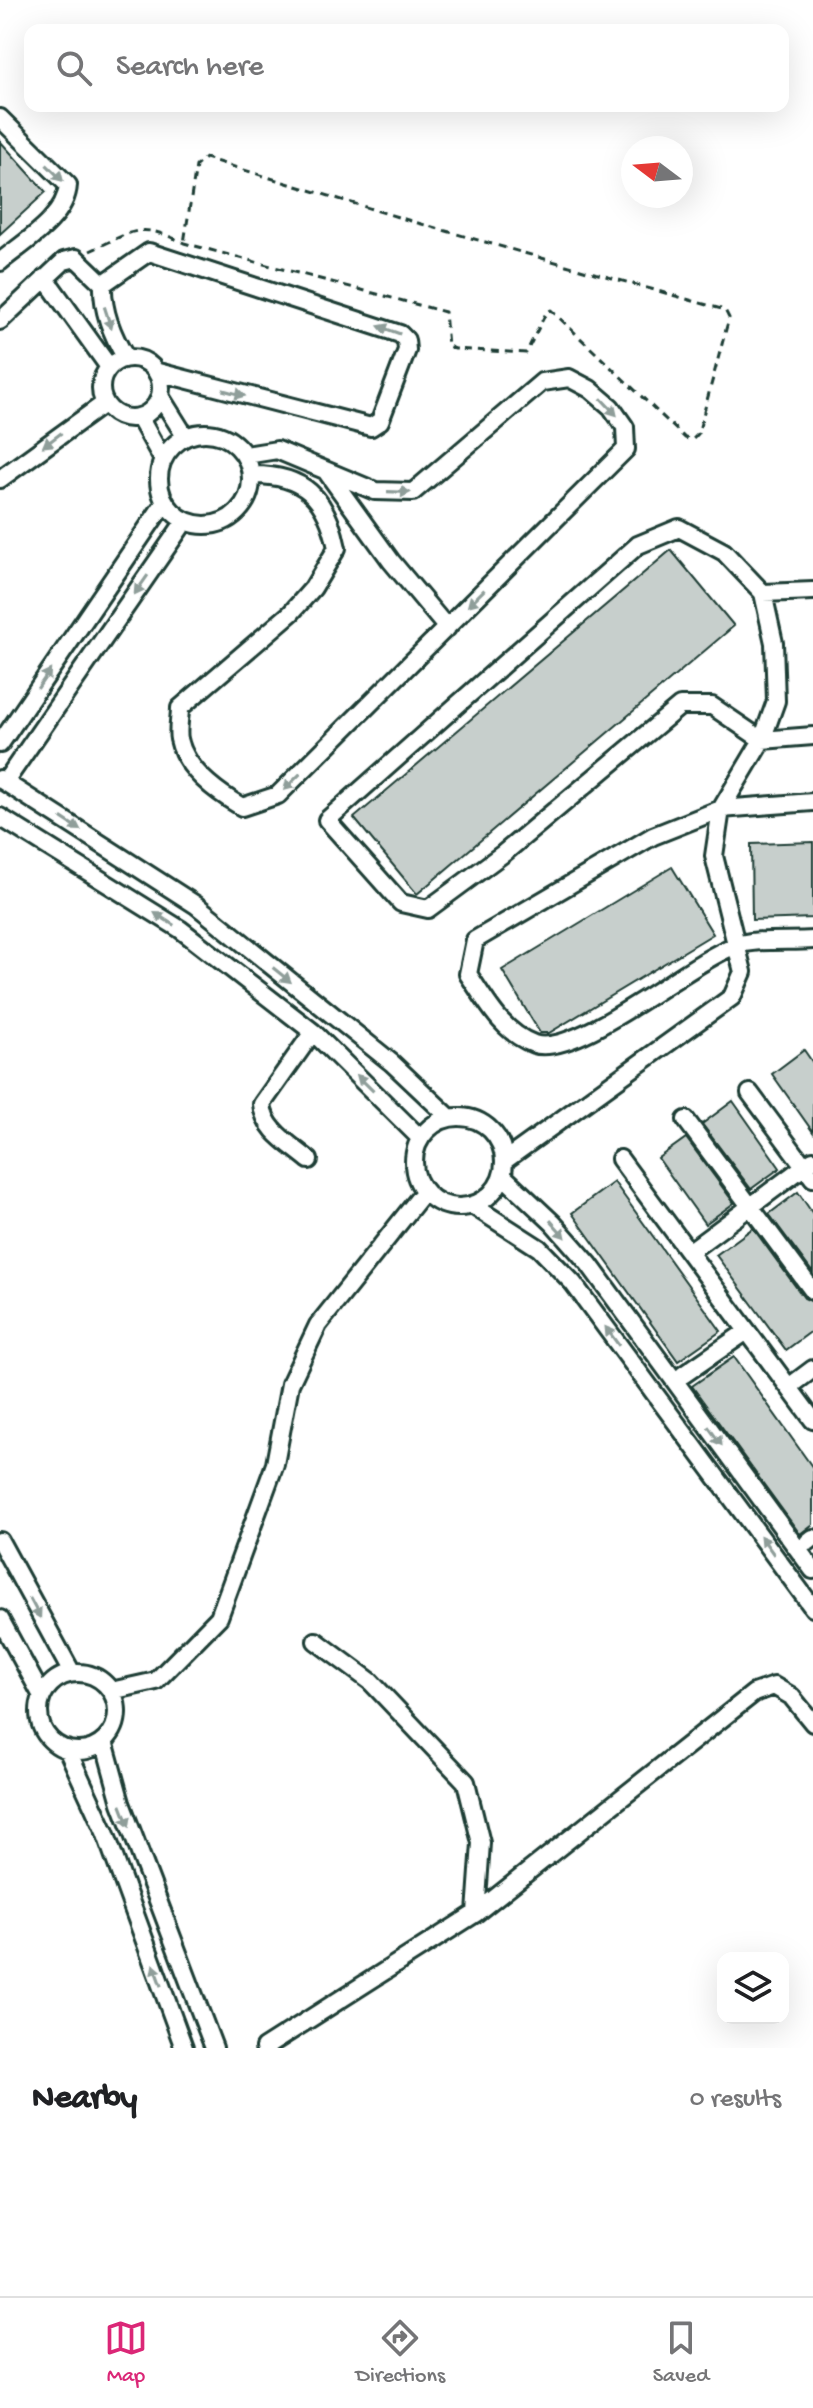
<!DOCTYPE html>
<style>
:root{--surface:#fff;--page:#f6f6f6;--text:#202124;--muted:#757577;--line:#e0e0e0;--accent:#db2777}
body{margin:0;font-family:"Gochi Hand",sans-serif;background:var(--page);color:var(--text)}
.controls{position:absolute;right:24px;bottom:24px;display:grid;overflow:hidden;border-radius:16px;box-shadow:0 8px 32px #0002}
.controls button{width:72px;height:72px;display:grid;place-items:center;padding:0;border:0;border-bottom:2px solid var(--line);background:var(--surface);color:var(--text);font:40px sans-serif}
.compass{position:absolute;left:621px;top:136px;width:72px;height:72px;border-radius:50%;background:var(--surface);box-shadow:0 8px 32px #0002;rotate:286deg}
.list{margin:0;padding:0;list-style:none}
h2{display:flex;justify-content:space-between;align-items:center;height:104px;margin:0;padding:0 32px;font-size:34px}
h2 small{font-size:26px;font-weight:400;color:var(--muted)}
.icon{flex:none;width:44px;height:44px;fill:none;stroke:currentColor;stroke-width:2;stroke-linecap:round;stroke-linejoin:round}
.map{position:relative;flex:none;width:813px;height:2048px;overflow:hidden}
.search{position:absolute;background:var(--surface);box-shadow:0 8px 32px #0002;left:24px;right:24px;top:24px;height:88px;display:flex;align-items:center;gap:20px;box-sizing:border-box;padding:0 28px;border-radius:16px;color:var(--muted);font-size:30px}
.sheet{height:248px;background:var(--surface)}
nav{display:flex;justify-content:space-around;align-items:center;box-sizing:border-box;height:112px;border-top:2px solid var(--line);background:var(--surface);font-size:22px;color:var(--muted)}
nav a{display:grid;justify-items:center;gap:4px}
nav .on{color:var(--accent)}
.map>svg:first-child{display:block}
.building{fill:#c7cfcc;stroke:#1f3d34;stroke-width:2}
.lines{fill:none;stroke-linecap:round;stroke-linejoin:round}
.minor-casing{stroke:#1f3d34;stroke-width:22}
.path{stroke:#1f3d34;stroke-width:3;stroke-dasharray:8 6;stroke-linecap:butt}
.minor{stroke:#fff;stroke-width:16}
.oneway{fill:#8f9e9a}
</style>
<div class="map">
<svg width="813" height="2048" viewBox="0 0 813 2048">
<rect width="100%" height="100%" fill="#fff"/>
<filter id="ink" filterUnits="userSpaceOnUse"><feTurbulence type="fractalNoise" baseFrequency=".0125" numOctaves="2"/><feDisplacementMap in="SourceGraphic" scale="16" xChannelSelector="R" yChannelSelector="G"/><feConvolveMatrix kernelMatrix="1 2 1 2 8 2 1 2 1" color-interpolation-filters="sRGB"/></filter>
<g filter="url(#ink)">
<path class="building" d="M0 141 46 192 0 234Z
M671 550 734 626 417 894 354 818Z
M813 842V918L752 920 751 844Z
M672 867 713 934 549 1033H540L502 970Z
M804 1050 813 1063V1132L772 1074Z
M733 1101 780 1168 751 1189 702 1124Z
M686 1138 734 1203 705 1224 658 1158Z
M614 1182 721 1331 678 1361 572 1213Z
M798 1192 813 1214V1273L769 1214Z
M753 1228 804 1298 813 1302V1330L786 1350 716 1255Z
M734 1357 813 1468V1524L800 1534 692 1386Z"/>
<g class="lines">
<g class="minor-casing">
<path id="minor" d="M0 118 68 185C66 218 24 242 0 262
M45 278 109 367
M0 321 64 261 76 258 103 284
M101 388a30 30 0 1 1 60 0a30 30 0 1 1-60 0Z
M126 358C112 335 102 311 103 284L149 252 400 334 406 340 407 350 380 421 371 427 158 372
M160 396 185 436
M139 417 163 460
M159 479a46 46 0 1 1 92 0a46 46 0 1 1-92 0Z
M246 455 277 450 375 491 413 492 542 382 569 378 590 389 611 407 625 427 626 449 278 795 242 807C218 793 185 769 179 739 177 730 180 718 180 708L291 613 313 588 337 548C327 497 303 474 251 475
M326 471 391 561 447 628
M0 479 105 403
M763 593 813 591
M0 744 165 502
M0 779 196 905 392 1063 449 1117
M5 782 185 521
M813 802 721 809 653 836 475 940 468 974C485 999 502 1033 534 1044 577 1058 688 963 734 946 755 938 790 942 813 940
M0 817 180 929 313 1032 420 1138
M750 1093 813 1178
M414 1162a45 45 0 1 1 90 0a45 45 0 1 1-90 0Z
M686 1120 813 1291
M620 1159 813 1420
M309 1160C290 1144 264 1130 262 1104L313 1032
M504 1161 732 997 743 972 714 856 721 809 762 740 776 701 774 643 763 593 724 552 679 528 638 545 327 820 401 903 428 909 504 853 680 706H712L762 740 813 736
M502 1175 553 1223 589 1264 813 1570
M472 1205 539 1248 573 1283 813 1608
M689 1252 813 1160
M683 1375 747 1331
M789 1387 813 1369
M0 1541 72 1673
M808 1542 813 1538
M0 1619 42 1696
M316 1641 370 1681 466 1782 481 1843 476 1913
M39 1712a39 39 0 1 1 78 0a39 39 0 1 1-78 0Z
M111 1691 156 1681 219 1617 275 1464 290 1384 318 1325 424 1192
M104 1741 121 1803 214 2048
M67 1749 105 1832 184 2048
M264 2048 476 1913 754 1693 774 1686 791 1696 813 1723"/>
</g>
<path class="path" d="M90 251C134 231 139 221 184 243L445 312 448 346 455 349 526 353 546 313 551 310 685 438 692 440 698 434 729 318 725 310 411 221 205 158 196 166 184 243"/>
<use href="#minor" class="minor"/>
</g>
<defs><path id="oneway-solid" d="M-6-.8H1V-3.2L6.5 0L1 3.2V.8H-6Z" transform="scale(2)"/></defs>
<g class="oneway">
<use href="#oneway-solid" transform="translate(55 173) rotate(45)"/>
<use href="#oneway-solid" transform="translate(108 318) rotate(72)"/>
<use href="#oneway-solid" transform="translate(389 330) rotate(-160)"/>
<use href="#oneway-solid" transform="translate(234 393) rotate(15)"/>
<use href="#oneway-solid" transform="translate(609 407) rotate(47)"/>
<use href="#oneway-solid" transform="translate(52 440) rotate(143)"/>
<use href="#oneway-solid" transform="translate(399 492) rotate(2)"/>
<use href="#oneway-solid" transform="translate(141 585) rotate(125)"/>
<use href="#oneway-solid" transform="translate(476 598) rotate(135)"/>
<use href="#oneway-solid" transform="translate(44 679) rotate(-56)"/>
<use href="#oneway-solid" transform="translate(292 782) rotate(135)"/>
<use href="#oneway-solid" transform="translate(71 824) rotate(33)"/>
<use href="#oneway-solid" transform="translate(164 919) rotate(-148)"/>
<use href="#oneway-solid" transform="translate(282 975) rotate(39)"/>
<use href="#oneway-solid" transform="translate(365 1083) rotate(-135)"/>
<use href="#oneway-solid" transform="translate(558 1229) rotate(48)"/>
<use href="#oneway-solid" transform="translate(612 1336) rotate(-126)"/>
<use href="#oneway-solid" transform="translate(715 1436) rotate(54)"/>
<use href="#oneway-solid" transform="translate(767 1545) rotate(-126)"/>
<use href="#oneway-solid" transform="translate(35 1608) rotate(62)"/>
<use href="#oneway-solid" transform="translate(125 1816) rotate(69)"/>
<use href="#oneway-solid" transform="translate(157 1975) rotate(-110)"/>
</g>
</g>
</svg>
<div class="controls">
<button><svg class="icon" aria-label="layers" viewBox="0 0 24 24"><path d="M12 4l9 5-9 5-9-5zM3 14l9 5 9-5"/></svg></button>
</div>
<svg class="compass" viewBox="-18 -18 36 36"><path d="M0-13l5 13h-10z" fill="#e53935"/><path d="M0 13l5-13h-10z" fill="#757577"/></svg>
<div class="search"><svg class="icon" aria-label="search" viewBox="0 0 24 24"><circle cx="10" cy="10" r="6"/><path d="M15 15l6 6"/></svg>Search here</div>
</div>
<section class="sheet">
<h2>Nearby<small>0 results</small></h2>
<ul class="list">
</ul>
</section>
<nav>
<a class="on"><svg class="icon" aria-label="map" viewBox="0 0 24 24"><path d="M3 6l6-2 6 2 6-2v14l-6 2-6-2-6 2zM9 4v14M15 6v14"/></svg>Map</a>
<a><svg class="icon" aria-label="directions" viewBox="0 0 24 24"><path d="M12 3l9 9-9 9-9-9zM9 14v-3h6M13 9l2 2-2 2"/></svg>Directions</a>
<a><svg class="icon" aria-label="saved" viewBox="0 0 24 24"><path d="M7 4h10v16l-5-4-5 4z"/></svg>Saved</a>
</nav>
